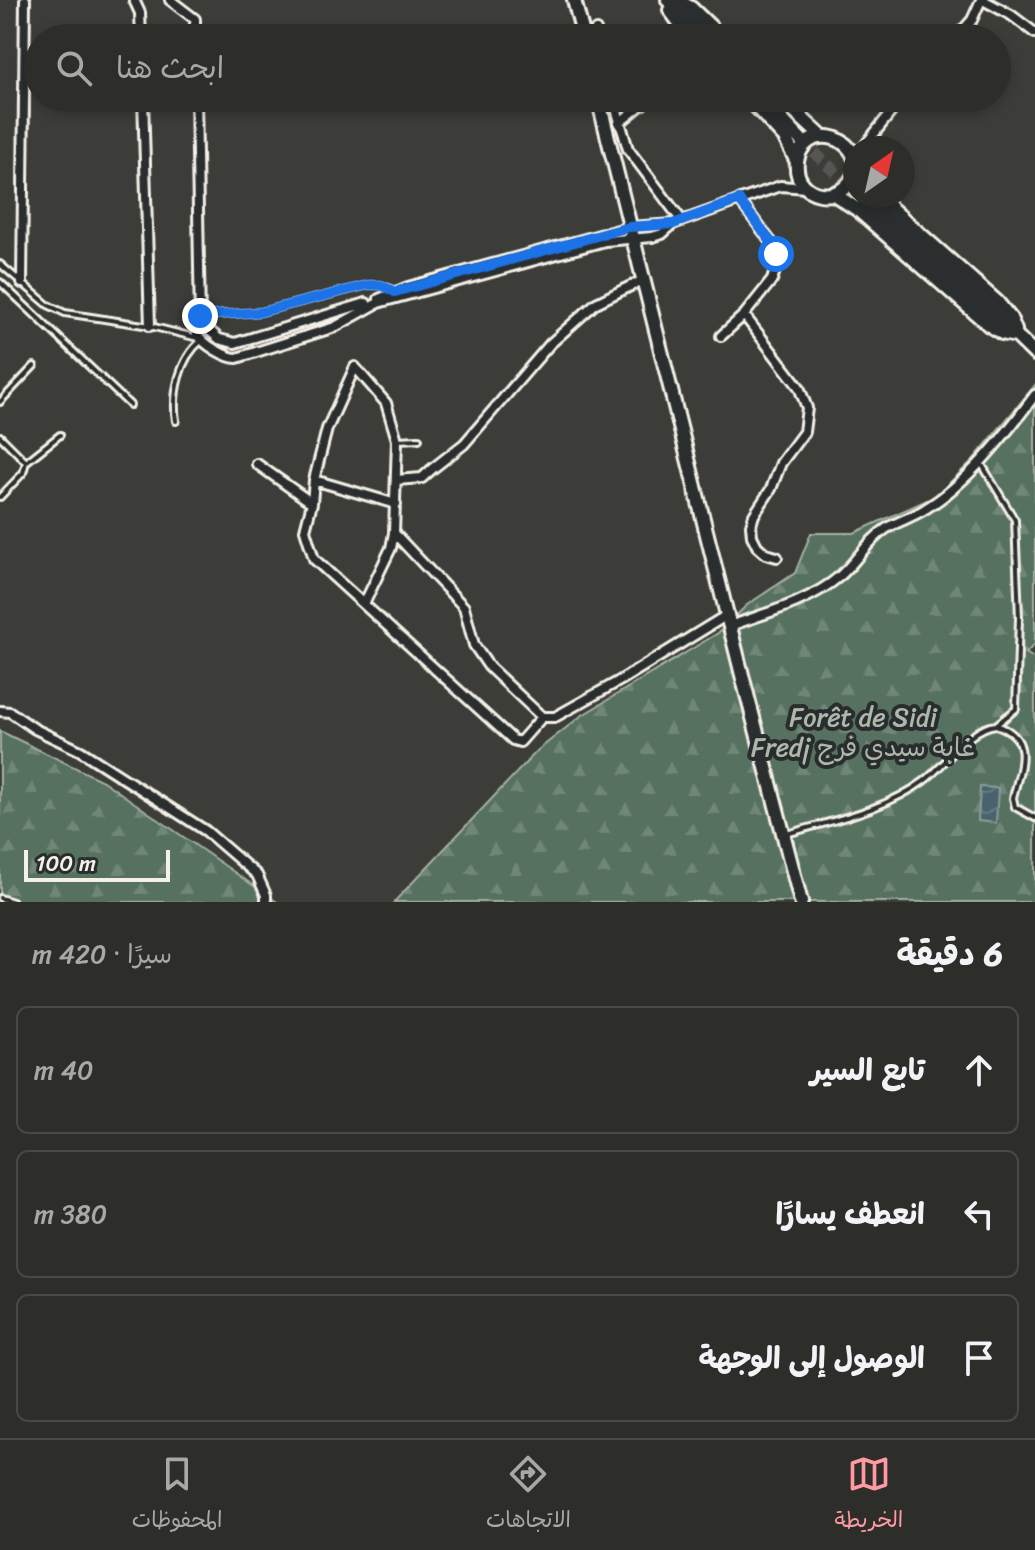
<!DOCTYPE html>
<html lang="ar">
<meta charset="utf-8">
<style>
:root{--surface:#2d2d2a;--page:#393936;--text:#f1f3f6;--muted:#a7a8a8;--line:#484947;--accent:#ff9aa2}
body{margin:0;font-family:Sriracha,"Playpen Sans Arabic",sans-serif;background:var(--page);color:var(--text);direction:rtl}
.compass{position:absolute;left:843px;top:136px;width:72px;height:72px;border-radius:50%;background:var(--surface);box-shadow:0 4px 12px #0003;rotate:34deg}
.scale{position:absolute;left:24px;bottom:20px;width:146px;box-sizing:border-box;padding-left:8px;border:4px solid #f4f1e8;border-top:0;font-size:22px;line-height:28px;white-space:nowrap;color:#f4f1e8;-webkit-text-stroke:6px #2a2d2e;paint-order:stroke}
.stop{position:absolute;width:24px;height:24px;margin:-18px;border:6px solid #1a73e8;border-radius:50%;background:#fff}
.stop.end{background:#1a73e8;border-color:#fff;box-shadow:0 2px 8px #0008}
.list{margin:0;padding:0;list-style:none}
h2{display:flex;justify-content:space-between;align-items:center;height:104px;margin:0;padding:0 32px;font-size:34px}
h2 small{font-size:26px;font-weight:400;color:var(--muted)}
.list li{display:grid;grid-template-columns:52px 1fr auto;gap:24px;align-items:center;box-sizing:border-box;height:128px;margin:0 16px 16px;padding:0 16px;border:2px solid var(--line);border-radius:12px}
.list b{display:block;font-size:30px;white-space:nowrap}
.list em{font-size:26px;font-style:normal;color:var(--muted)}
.icon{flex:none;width:44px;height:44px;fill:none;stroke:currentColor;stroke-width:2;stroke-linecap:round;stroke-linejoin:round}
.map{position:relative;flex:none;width:1035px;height:902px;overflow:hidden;direction:ltr}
.search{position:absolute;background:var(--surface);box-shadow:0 4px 12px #0003;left:24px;right:24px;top:24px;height:88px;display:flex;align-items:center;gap:20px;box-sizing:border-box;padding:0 28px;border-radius:44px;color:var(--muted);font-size:30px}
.sheet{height:536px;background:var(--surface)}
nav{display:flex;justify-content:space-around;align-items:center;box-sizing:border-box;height:112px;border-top:2px solid var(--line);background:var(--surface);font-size:22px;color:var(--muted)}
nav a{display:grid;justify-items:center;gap:4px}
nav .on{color:var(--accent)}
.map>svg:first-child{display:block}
.forest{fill:url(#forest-firs);stroke:#a5b1a4;stroke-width:2}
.water{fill:url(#water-waves);stroke:#8d9c9e;stroke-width:2}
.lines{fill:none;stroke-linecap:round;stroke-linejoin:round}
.secondary-tunnel{stroke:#585752;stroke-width:12;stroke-dasharray:12 6;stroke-linecap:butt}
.service-casing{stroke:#f4f1e8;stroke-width:10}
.minor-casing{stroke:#f4f1e8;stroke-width:14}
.secondary-casing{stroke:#f4f1e8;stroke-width:18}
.service{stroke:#2a2d2e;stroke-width:4}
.minor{stroke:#2a2d2e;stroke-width:8}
.secondary{stroke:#2a2d2e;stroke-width:12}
.route{stroke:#1a73e8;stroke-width:10}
.labels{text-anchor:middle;stroke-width:8;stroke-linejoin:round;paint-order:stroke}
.park-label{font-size:26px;fill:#adb7aa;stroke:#2a2d2e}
</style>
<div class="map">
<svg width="1035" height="902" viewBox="0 0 1035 902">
<defs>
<pattern id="forest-firs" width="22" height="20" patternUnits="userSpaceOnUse" patternTransform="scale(2)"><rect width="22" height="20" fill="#56715f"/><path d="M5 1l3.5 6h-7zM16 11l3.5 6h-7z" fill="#6f8676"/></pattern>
<pattern id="water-waves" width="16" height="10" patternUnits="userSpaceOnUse" patternTransform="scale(2)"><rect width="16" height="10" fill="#48636c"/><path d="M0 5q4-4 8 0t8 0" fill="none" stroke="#637a81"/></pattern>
</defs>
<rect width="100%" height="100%" fill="#3c3c38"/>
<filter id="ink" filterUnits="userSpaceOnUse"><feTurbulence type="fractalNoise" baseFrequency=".0125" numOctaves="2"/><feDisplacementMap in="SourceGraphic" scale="16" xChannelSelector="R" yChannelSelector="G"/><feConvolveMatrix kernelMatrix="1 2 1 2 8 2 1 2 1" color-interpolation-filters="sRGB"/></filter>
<g filter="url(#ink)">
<path class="forest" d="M1035 385V644L1026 653 1035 659V902H394L538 750 581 716 718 633 747 605 795 573 811 533H854L936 496 973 460Z
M0 731 103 781 277 902H0Z"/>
<path class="water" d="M980 787 998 788 996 823 978 821Z"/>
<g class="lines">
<path class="secondary-tunnel" d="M801 140 855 191"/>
<g class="service-casing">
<path id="service" d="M0 264 48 305 65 313 150 326 198 338
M0 282 130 405
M200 316 261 312 368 285H381L393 290
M0 402 34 366
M176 421C172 394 179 359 201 341
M0 436 26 462
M397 440 419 439
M981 463 1015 520 1019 618 1016 709 996 725
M0 497 23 473 26 462 60 435
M787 834C834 820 885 810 924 781 946 765 970 727 996 725 1035 738 1020 767 1013 798L1015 807 1035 818
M0 898 13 902"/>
</g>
<g class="minor-casing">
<path id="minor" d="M134 0 140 13 141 38
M170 0 195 19V38
M983 0 1011 15 1035 33
M596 30 598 38
M956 38 972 20 981 0
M143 98 150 326
M196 98 200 322 197 334C203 344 226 358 237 358L335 327 378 303 605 241 652 237 662 234 673 224
M613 98 628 149 682 221
M619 123 650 98
M863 148 902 98
M22 283 25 0
M379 299 408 287 629 227 673 224 780 186 807 188
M744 315 799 387 807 408 804 432 781 463 771 489 754 515 751 525 752 536 757 546 766 554 777 557
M200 322 219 339 235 343 366 303
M721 336 744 315 772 280 777 265 772 243 739 200
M257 464 312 503
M314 480 396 504
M396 480 422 478 432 469 464 444 550 344 596 303 643 280
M394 533 464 607 474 645 489 667 542 717
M364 604 391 548 394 533 397 440 386 403 355 367 327 429 314 480 312 503 305 530 314 559 513 740 520 742 542 717H555L621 680 727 615
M730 626C768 612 808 603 840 576 857 561 867 541 887 528 899 521 913 517 925 509 967 484 1006 434 1035 395
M0 711 10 712 35 729 81 751 206 831 257 875 266 895V902"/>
</g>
<g class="secondary-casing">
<path id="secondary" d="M574 0 584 38
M668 0 704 38
M676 0 691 8 722 38
M670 10 691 38
M598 98 744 683 801 902
M748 98 785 138 797 162
M761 98 801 140
M780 98 821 136
M855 159C846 130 801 128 797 162 793 198 843 208 855 172
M834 194 858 210 989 325 1002 333 1017 336
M877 196 997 302 1010 318 1015 330
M862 198 995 315 1035 354"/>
</g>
<use href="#service" class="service"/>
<use href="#minor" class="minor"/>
<use href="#secondary" class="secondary"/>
</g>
</g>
<g class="lines" filter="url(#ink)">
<path class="route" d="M200 316 261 312 368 285H381L395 292 629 227 673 224 739 200 772 243 776 254"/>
</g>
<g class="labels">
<g class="park-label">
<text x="863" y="726">Forêt de Sidi<tspan x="863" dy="30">Fredj غابة سيدي فرج</tspan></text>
</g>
</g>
</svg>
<svg class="compass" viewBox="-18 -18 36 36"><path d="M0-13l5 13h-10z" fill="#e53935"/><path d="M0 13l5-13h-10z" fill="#a7a8a8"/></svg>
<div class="scale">100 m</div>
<div class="stop" style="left:776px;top:254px"></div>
<div class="stop end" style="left:200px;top:316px"></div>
<div class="search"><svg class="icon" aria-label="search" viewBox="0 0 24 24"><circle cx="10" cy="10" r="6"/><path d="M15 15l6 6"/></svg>ابحث هنا</div>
</div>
<section class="sheet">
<h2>6 دقيقة<small>سيرًا · 420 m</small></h2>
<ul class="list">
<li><svg class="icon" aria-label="ahead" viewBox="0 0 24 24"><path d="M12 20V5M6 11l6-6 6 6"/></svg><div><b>تابع السير</b></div><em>40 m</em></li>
<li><svg class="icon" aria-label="left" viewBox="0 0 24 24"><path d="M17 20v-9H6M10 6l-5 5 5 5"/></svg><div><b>انعطف يسارًا</b></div><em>380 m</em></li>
<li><svg class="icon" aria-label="arrive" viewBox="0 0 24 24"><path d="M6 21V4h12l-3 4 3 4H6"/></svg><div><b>الوصول إلى الوجهة</b></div></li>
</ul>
</section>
<nav>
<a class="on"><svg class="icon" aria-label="map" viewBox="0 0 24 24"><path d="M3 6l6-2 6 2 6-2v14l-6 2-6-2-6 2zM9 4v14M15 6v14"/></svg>الخريطة</a>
<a><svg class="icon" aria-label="directions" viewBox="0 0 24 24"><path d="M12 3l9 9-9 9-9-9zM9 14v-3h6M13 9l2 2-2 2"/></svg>الاتجاهات</a>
<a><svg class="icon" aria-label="saved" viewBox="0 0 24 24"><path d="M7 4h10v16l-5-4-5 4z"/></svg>المحفوظات</a>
</nav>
